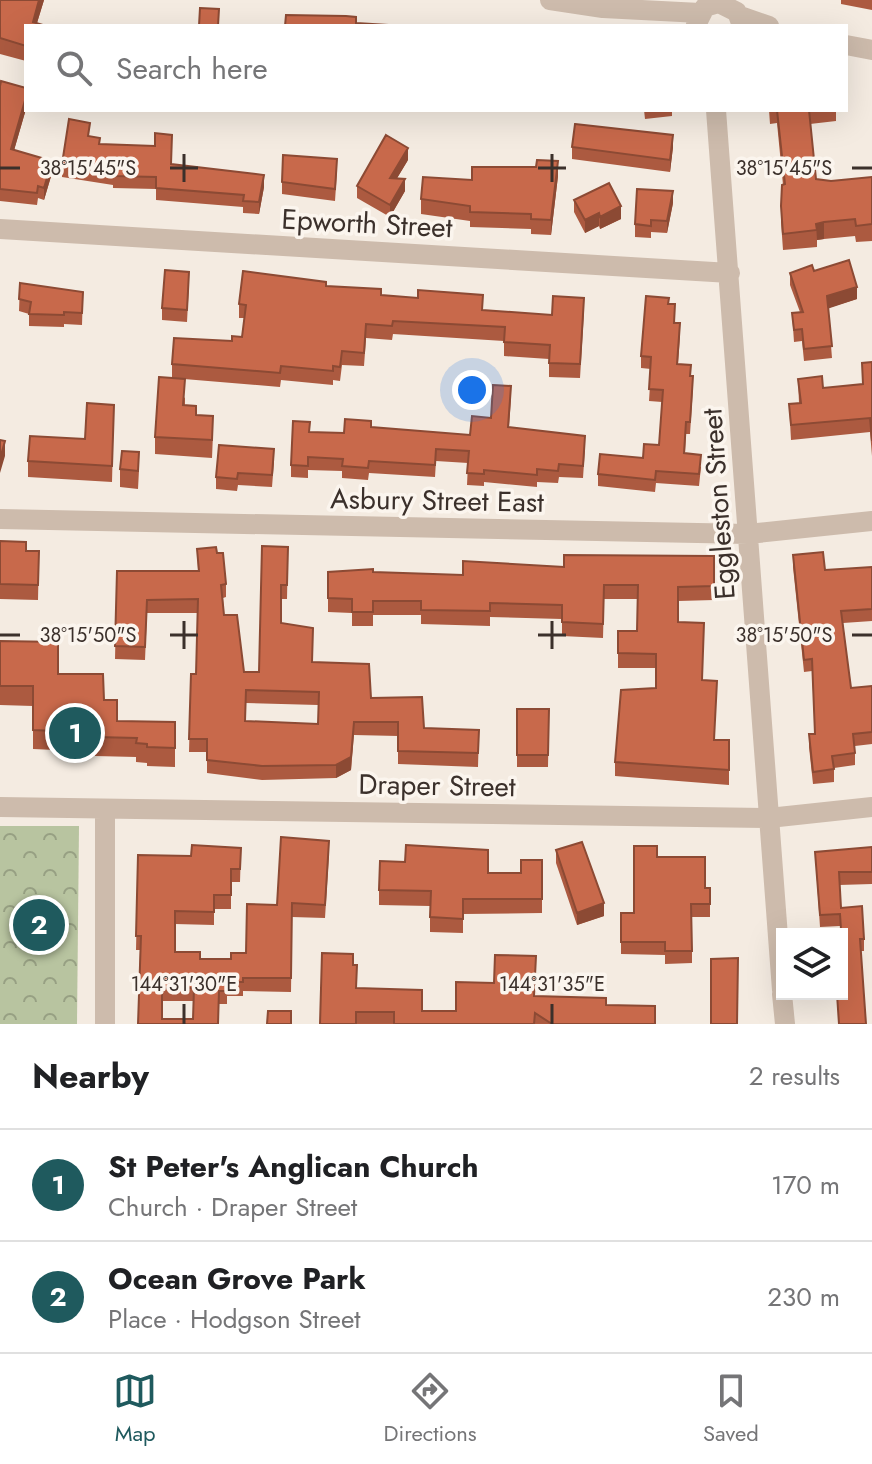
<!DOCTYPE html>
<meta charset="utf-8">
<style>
:root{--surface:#fff;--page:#f2f2f2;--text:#202124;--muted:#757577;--line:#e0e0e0;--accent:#1f5a5e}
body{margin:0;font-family:Jost,sans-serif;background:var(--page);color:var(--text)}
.controls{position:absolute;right:24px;bottom:24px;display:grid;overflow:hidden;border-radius:0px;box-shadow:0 8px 32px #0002}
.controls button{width:72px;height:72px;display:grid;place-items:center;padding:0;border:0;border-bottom:2px solid var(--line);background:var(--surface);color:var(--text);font:40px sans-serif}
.you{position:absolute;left:472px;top:390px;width:28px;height:28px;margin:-20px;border:6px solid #fff;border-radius:50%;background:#1a73e8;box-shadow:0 0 0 12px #1a73e833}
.badge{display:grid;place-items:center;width:52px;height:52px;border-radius:50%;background:var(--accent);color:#fff;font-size:26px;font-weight:700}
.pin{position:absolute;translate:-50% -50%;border:4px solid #fff;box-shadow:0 2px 8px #0006}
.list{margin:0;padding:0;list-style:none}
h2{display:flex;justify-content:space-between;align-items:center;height:104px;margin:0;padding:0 32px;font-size:34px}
h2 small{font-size:26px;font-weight:400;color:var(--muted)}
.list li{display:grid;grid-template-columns:52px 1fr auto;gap:24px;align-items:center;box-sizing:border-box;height:112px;padding:0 32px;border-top:2px solid var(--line)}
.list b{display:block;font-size:30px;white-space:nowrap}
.list p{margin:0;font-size:26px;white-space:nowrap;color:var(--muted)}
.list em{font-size:26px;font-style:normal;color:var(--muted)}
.icon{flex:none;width:44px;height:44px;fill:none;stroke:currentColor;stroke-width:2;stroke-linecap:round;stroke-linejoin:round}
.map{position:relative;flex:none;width:872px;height:1024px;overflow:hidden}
.search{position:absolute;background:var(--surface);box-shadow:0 8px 32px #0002;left:24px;right:24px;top:24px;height:88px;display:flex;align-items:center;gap:20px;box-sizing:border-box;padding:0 28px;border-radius:0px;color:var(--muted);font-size:30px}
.sheet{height:328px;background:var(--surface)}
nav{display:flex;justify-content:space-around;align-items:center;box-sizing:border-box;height:112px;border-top:2px solid var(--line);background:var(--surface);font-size:22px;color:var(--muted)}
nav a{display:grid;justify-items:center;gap:4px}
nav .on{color:var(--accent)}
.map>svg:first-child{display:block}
.park{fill:url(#park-crowns)}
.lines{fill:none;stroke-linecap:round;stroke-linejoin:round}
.street{stroke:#cdbbac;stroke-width:20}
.wall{fill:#ac5a40;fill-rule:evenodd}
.shaded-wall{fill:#8c4a34}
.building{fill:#c8694b;stroke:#8c4a34;stroke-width:2;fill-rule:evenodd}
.ticks{fill:none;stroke:#3b302b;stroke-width:3}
.labels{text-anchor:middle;stroke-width:7;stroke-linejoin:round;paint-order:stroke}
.street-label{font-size:28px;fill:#3b302b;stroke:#fbf5ee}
.ticks-label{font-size:20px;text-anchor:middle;fill:#3b302b;stroke:#fbf5ee;stroke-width:7;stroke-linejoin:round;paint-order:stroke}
</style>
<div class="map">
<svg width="872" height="1024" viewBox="0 0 872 1024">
<defs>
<pattern id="park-crowns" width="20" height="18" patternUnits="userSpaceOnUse" patternTransform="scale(2)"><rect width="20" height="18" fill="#b8c4a0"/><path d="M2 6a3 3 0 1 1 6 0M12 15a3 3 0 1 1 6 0" fill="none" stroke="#97a083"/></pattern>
</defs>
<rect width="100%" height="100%" fill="#f4ebe1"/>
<path class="park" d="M0 826H79L77 1024H0Z"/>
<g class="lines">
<path class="street" d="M550 0 603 8 700 13
M740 16 769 26
M696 25 705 7 719 3 737 12 742 26
M846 45 872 50
M716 110 782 990
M0 229 730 273
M0 519 748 534 872 521
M0 807 769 818 872 807
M782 994 785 1024
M105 1024V809"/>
</g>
<path class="wall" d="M0 0H44L37 23 26 26V61L0 54Z
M841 0H872V10L841 4Z
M0 86 26 109 14 150 52 173 44 200 38 198 37 205 0 201Z
M644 110H672V116L645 119Z
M769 110H836V121L810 124 816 179 831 181 872 177V241L856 242 855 236 824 239 817 240V247L783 250 781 222 782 185H783L777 123 770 124Z
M90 136 100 144 172 164 264 187 259 214 243 213V207L156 200V189L113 188V185L62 177V164Z
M572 147H673L670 172 572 159Z
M408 160 397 178 405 191 390 217 357 198V186Z
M337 171 335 201 282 194V182Z
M558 176 551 235 531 234V229L470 227V221L421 214V199L472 180Z
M574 200 621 219 600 229 599 226 585 233 574 212Z
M673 203 667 233 651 232V238L635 237V224Z
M814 271 857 299 828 308 832 358 804 361 802 341 794 342 792 313 800 312 790 285V273Z
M20 283 83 292 82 325 64 324V327L29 326V314L19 311Z
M189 284 187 322 162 320V308Z
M326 286 381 295 482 310 552 315 584 312 580 378 549 377V359L504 356V341L393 334 392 340 366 338 364 366 342 365 340 381 333 380V385L281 380 280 387 172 378V364L242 337 244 318H239V304Z
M669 304 680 336 678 364 691 376 693 388 690 434H686L685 453 701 467 699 486 656 483 655 492 598 486V474L643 458 659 445 662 402 649 401 651 369 641 368V356Z
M872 362V456L870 432 791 440 789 404 799 403 798 379 823 388 862 384Z
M185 397V405L196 415 213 434 212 458 155 454V437Z
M511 398 509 427 585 448 583 478 559 477 558 483 537 482V487L484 482V486L467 485 468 463 436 461 435 477 369 473 368 480 342 478V471L308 470V478L291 477V465L309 432 344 433 371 427 470 435 491 418Z
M114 405 112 482 28 477V461L85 439Z
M274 462 272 487 238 485 237 491 216 489V477Z
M120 469 139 470 138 489 120 487Z
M0 541 26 551H39L38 600 0 599Z
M288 547 287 599H281V623L313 662 371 698 424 728 479 730 478 767 398 764V736L354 735 351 770 336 778 262 780 207 773V752H189L191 674H196L198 613H147L145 660 115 659 117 571H198L197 549 217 553 226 584V597L223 598 224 615 244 672H259ZM246 703 318 705V724L245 721Z
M793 555 825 570 872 567V621L843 623 851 688 872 686V744L855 746V765L834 768V782L813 784 809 747V734H815L812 671 804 672 793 567Z
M714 556V600L678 601V622L703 680 715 740H729V785L615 776V762L656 688V668H618V631H637L638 599H604L603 638 562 636V619L490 617V626L421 624V615H373V626H352V613L328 612V572L463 575Z
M0 641 104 700 117 721 175 722V767L147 766V763L136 762V757L95 756V744L55 743V750L33 749V706L0 705Z
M517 709H549L548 767H517Z
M872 847V884L839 885 841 908 864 939V951H861L866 1024H839L837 994H842V934H840V926L820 927 815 852Z
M241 848 240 882H231V909H214V925L175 924V952L200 959H231L246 953 277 905 329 854 325 918 292 917 291 992 243 991V996H227V1004H219V1024H138L140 950H136L138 855 191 856ZM162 1001H193V1019H162Z
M556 850 604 916 577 925 556 863Z
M657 857 705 888H710V917H692V963L665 964V955L621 954V913H634Z
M542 860V913L463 914V933L430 932V906L379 905V890L488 873H521Z
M353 965 357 988 422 1011H456L535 996 606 1005 655 1024H320Z"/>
<path class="shaded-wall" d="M39 0H44L36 26 33 22Z
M26 97V109L11 161V149Z
M673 135V147L670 172V160Z
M408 148V160L390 190V178Z
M52 161V173L44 200V188Z
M558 161V176L551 235V220Z
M264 175V187L259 214V202Z
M405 179V191L390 217V205Z
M673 191V203L667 233V221Z
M621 206V219L600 229V217Z
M599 213V226L585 233V220Z
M824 222V239L817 240 816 224Z
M857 287V299L827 309V296Z
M5 441V456L0 473V459Z
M354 722 351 770 336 778V765Z
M604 903V916L577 925V913Z"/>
<path class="building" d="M0 0H39L33 22 46 26H26V46L0 38Z
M200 8 219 9 218 26H199Z
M286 15 346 16 356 17V23L405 26H285Z
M1 81 26 88V97L11 149 52 161 44 188 38 186 37 193 0 189V86Z
M777 110H809L816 179 831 181 872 177V224L856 226 855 219 824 222 816 224 817 230 783 234 781 206 782 185 785 184Z
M69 119 90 123 88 136 100 138 99 144 155 146V133L172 135 171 164 264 175 259 202 243 201 244 195 156 188V177L113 176V173L62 164Z
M575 124 673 135 670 160 572 147Z
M386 135 408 148 390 178 405 179 390 205 357 186Z
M283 155 337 159 335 189 282 182Z
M537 160 558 161 551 220 531 219V214L470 212V206L421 199 423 177 472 180V167H536Z
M609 183 621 206 600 217 599 213 585 220 574 200Z
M637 189 673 191 667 221 651 220V226L635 224Z
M849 260 857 287 827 296 832 346 804 349 802 329 794 330 792 313 803 312 790 273 812 265 814 271Z
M165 270 189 272 187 310 162 308Z
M243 271 326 282V286L381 289V295L418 298V290L483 295 482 310 552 315 553 296 584 298 580 364 549 363 550 345 504 342 505 327 393 321 392 326 366 324 364 353 342 351 340 367 333 366V371L281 366 280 373 172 364 174 338 232 341V336L242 337 246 305 239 304Z
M20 283 83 292 82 313 64 312V315L29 314 31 302 19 299Z
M646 296 669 298 668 304H675L674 323H680L677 364 691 365 690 376H693L690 422H686L684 453 701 455 699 474 656 471 655 480 598 474 600 454 643 458 644 444 659 445 663 390 649 389 651 357 641 356Z
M872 362V441L870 418 791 425 789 404 801 403 798 379 822 376 823 388 863 384 862 363Z
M159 377 185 379 183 405 196 406V415L213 416 212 440 155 437Z
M493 385 511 386 508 427 585 436 583 466 559 464 558 471 537 469V475L484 470V474L467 473 469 451 436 449 435 465 369 461 368 468 342 466 343 459 308 457V466L291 465 293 421 310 422 309 432 344 433 345 419 371 421V427L470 435 472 416 491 418Z
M87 403 114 405 112 466 28 461 30 436 85 439Z
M0 440 5 441 0 459Z
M219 445 274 449 272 475 238 473 237 479 216 477Z
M122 451 139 452 138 471 120 469Z
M0 541 26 542V551H39L38 585 0 584Z
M262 546 288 547 287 585H281V623L313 628 312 662 369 664 371 698 422 697 424 728 479 730 478 753 398 751V722H354L351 757 336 765 262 766 207 760V739H189L191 674H196L198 599 147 600 145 647 115 646 117 571H199L197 549 216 547 217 553H223L226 584 221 585 224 615H237L244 672H259ZM246 690 319 692 318 724 245 721Z
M823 552 825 570 872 567V609L841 611 851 688 872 686V732L853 734 855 753 832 756 834 769 813 772 809 734H815L812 659 804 660 793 555Z
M564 555 714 556V586L678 587V622L704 623 702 680 717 681 714 740H729V770L615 762 621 690 656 688V654L618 653V631H637L638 585H604L603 624 562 622V605L490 603V611L421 610V601H373V612H352V599L328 598V572L373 569V572L463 575V561L564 567Z
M0 641 58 642V674H103L104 700H117V721L175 722V748L147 747V744L136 743 137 738 95 737V725L55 724V731L33 730V686H0Z
M517 709H549L548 755H517Z
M281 837 329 841 325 905 292 903 291 978H243V982H227V991H219L218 1024H138L141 936H136L138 855 191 856 192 845 241 848 240 869H231V895H214V912L175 911V952H200V959H231V953H246L247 904 277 905ZM162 988H194L193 1019H162Z
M582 842 604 903 577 913 556 850Z
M406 845 488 850V873H521V860H542V899H463V919L430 917 431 891 379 890 380 861 405 862Z
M634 846H657V857H705V888H710V904H691L692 951H665V942H621V913H634Z
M872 847V872H839L841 908 862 906 864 939H860L866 1024H839L837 994H842V960H843L840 914 820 915 815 852Z
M322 953 353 954V965H357L356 988 422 990V1011H456V982L494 983 495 955 536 956 534 996 606 998V1005L655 1006V1024H552L535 1013 534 1024H394V1012H356V1024H320Z
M738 958 737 1024H711V959Z
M268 1011H291V1024H267Z"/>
<path class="ticks" d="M184 154V182M552 154V182M0 168H20M170 168H198M538 168H566M852 168H872M184 621V649M552 621V649M0 635H20M170 635H198M538 635H566M852 635H872M184 1004V1024M552 1004V1024"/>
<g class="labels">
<g class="street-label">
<text transform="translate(367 223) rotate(3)" y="10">Epworth Street</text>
<text transform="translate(437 500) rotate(1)" y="10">Asbury Street East</text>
<text transform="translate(718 504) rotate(-94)" y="10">Eggleston Street</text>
<text transform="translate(437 785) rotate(1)" y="10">Draper Street</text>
</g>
</g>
<g class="ticks-label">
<text x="88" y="175">38°15'45"S</text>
<text x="784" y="175">38°15'45"S</text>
<text x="88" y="642">38°15'50"S</text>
<text x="784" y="642">38°15'50"S</text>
<text x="184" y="991">144°31'30"E</text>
<text x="552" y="991">144°31'35"E</text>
</g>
</svg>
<div class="controls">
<button><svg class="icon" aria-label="layers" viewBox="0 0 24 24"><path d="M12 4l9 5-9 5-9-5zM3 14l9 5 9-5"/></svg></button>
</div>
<div class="you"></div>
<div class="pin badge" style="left:75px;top:733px">1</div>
<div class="pin badge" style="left:39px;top:925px">2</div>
<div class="search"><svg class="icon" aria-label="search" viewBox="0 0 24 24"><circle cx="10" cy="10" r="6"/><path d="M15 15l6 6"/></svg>Search here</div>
</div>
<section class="sheet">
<h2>Nearby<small>2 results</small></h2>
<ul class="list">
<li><span class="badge">1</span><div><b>St Peter's Anglican Church</b><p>Church · Draper Street</p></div><em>170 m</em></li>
<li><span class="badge">2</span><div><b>Ocean Grove Park</b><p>Place · Hodgson Street</p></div><em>230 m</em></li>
</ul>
</section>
<nav>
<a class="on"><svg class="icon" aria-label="map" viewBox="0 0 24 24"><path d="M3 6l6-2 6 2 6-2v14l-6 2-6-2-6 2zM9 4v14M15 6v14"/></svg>Map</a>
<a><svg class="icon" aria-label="directions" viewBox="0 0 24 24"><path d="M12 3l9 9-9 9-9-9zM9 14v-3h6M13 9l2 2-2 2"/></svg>Directions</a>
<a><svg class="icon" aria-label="saved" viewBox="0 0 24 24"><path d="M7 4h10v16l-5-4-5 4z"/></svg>Saved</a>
</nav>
